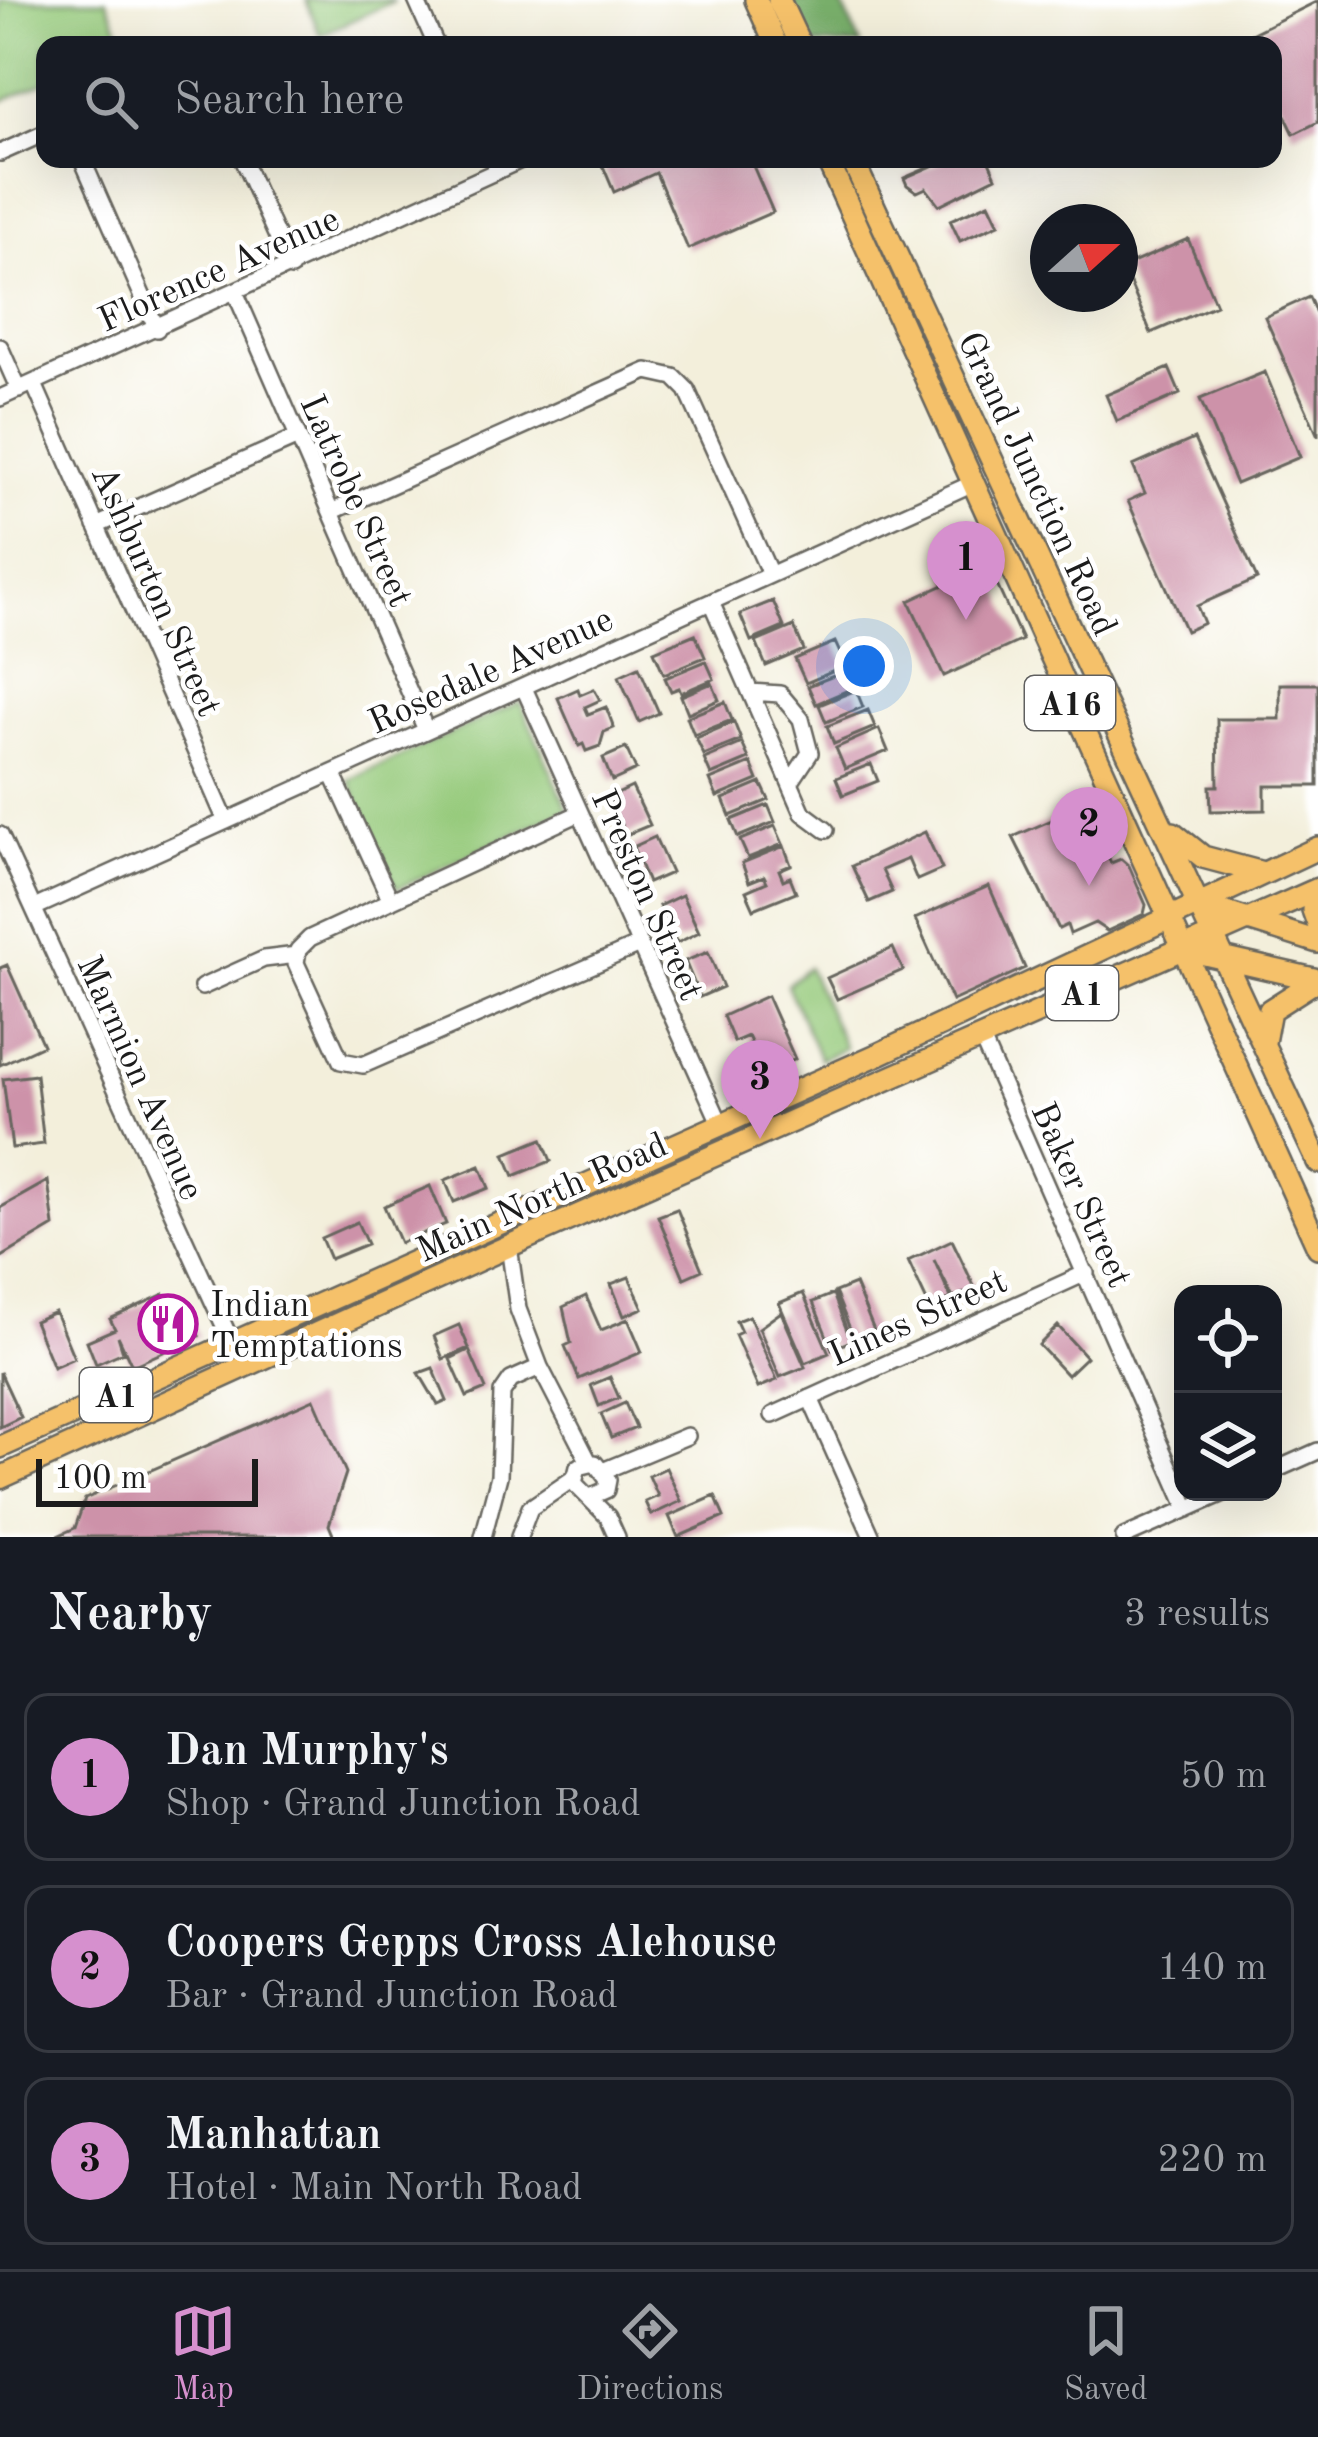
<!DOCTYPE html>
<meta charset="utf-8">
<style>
:root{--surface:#171b24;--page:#242831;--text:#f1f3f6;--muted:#9ea1a6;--line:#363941;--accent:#d690ce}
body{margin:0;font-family:"Old Standard TT",serif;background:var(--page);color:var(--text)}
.controls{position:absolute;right:36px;bottom:36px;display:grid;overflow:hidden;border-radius:24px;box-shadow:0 12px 48px #0002}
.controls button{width:108px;height:108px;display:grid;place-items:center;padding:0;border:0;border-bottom:3px solid var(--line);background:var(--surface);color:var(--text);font:60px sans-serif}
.compass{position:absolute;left:1030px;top:204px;width:108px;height:108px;border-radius:50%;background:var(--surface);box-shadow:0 12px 48px #0002;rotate:69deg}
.scale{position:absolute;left:36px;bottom:30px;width:222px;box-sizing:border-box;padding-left:12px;border:6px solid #1c1c1c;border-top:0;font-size:33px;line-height:42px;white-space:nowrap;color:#1c1c1c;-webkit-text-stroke:9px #fff;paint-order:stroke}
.you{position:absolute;left:864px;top:666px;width:42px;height:42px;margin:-30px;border:9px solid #fff;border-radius:50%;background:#1a73e8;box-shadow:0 0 0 18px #1a73e833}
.badge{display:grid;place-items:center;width:78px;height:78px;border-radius:50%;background:var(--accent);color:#111;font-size:39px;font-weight:700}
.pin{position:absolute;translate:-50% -99px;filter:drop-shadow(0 3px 6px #0008)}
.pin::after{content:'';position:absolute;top:63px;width:42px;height:36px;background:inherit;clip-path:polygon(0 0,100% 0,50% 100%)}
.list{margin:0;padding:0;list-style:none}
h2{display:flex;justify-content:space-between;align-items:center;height:156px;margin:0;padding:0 48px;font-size:51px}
h2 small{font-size:39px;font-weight:400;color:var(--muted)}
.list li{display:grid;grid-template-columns:78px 1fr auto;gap:36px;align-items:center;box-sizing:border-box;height:168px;margin:0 24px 24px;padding:0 24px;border:3px solid var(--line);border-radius:24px}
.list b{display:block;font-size:45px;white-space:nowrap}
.list p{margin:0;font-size:39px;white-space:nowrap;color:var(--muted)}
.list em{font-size:39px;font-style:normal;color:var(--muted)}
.icon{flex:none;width:66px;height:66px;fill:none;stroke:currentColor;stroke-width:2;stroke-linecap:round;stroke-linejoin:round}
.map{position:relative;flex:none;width:1318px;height:1537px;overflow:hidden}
.search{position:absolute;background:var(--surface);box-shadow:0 12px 48px #0002;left:36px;right:36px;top:36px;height:132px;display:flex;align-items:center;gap:30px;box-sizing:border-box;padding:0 42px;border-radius:24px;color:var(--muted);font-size:45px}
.sheet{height:732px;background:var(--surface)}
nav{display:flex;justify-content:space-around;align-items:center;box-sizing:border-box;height:168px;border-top:3px solid var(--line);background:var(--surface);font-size:33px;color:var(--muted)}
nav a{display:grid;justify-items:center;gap:6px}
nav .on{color:var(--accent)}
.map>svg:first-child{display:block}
.green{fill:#96ca7b;stroke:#59734c;stroke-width:3}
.forest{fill:#78ae6b;stroke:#4a6544;stroke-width:3}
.building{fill:#cd92a9}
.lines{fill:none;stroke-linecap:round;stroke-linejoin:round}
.minor-casing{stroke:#67665f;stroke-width:20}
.highway-casing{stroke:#67665f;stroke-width:26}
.minor{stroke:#fff;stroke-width:15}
.highway{stroke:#f5c16b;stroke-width:21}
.labels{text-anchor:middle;stroke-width:9;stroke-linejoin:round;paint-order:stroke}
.shield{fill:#fff;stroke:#606060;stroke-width:3}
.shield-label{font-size:33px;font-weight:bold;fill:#1c1c1c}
.street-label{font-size:36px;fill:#1c1c1c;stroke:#fff}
.poi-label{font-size:36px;fill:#1c1c1c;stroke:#fff;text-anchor:start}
</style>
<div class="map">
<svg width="1318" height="1537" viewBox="0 0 1318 1537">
<rect width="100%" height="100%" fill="#fff"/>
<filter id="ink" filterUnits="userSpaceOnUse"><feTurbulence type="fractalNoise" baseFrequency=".00833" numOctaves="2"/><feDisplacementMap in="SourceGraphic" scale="24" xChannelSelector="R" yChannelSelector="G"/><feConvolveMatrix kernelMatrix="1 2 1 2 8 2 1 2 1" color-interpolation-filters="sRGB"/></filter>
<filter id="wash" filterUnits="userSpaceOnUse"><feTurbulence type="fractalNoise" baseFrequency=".004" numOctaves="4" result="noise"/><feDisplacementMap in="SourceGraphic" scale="48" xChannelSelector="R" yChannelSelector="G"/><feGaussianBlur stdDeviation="2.7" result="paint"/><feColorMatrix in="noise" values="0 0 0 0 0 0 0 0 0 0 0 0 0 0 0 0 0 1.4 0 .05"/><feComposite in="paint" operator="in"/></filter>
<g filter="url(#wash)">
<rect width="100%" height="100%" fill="#f3efdb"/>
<path class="green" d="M0 0H106L126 45H45V82L0 102Z
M306 0H394V1L320 35Z
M520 702 568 809 397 889 349 780Z
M808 967 845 1048 820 1059 787 985Z"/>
<path class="forest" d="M790 0H840L861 45H811Z"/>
<g id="blocks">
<path class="building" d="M1318 1V122L1294 134 1273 90V45H1251L1247 36Z
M600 159H750L773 212 688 249 656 173 614 192Z
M948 159H988L996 177 939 205 926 188 917 192 907 185 904 178Z
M989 203 999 224 960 241 950 220Z
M1188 239 1216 305 1151 333 1123 267Z
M1309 297 1318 318V436L1265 317Z
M1169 368 1180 394 1117 421 1106 395Z
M1265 372 1300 457 1236 484 1200 399Z
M1194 439 1257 579 1197 606 1204 623 1186 631 1128 501 1145 493 1133 466Z
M982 552 1022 640 944 676 909 601 950 582 944 569Z
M773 601 784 627 751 641 740 614Z
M794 626 804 650 766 666 756 642Z
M695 634 705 657 664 674 654 651Z
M835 642 846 666 806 683 795 659Z
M706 661 714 679 681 693 679 688 671 691 665 678Z
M859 666 865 683 816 704 808 686Z
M639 667 659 713 639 722 619 676Z
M712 683 719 700 688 713 681 696Z
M1280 684H1318V786H1265V810L1211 811 1210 786H1218L1217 719H1280Z
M578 689 580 695 594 689 600 700 585 707 588 714 606 707 614 728 604 732 600 746 586 751 583 744 579 746 558 698Z
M856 690 863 707 826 722 819 705Z
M725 702 732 720 694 735 687 717Z
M868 710 875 727 834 744 827 726Z
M734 722 741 740 704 755 696 738Z
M879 729 888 751 845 769 836 748Z
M742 743 749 759 711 775 704 759Z
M626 748 636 770 612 781 603 758Z
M751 763 758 780 717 797 710 780Z
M871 764 878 781 843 795 836 778Z
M761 783 769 800 730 816 723 799Z
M632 787 650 825 626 835 609 798Z
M768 805 775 822 738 837 731 820Z
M1068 813 1074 826 1091 819 1111 863 1121 859 1129 866 1146 905 1144 914 1107 931 1095 923 1070 934 1067 925 1059 929 1013 837Z
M775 826 783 844 748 858 740 840Z
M925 832 942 869 917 880 908 859 896 864 882 870 892 892 869 902 852 866Z
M655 837 671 873 648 883 633 847Z
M784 846 791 865 779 870 783 880 790 877 796 892 754 909 746 891 767 882 764 876 749 882 742 863Z
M989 886 1025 968 952 1001 915 919Z
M682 895 699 932 677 943 659 906Z
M893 948 903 970 837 999 827 978Z
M708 952 723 987 700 997 685 961Z
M7 965 43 1045 0 1065V968Z
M767 996 795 1059 765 1073 748 1036 734 1042 723 1016Z
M36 1075 44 1144 12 1148 3 1079Z
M542 1139 551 1161 514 1176 505 1154Z
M480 1166 489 1188 454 1202 445 1180Z
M48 1181 54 1226 0 1258V1208Z
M430 1186 446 1224 400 1243 384 1206Z
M677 1209 702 1270 684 1278 658 1216Z
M357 1222 367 1244 330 1259 321 1238Z
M952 1240 975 1288 953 1298 934 1260 951 1298 930 1308 908 1261Z
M629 1277 643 1308 624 1316 611 1284Z
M855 1284 875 1333 855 1341 835 1292Z
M803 1293 829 1353 805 1363 779 1303Z
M164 1294 167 1300 174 1297 180 1310 186 1308 199 1336 132 1366 118 1336 123 1352 96 1364 87 1341 115 1329 110 1319Z
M833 1294 851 1341 832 1349 813 1302Z
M586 1296 601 1330 628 1319 642 1352 579 1379 565 1346 571 1343 563 1307Z
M55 1312 74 1358 53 1367 34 1321Z
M781 1312 805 1367 780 1377 759 1328Z
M749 1316 777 1380 758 1388 735 1335 741 1332 736 1321Z
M459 1325 469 1348 443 1359 434 1336Z
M1058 1326 1086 1357 1067 1375 1039 1345Z
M469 1350 486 1389 467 1397 450 1359Z
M433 1368 447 1401 438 1405 419 1373Z
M0 1372 21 1417 0 1427Z
M610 1377 619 1398 599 1406 591 1385Z
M314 1399 346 1473 329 1525 334 1537H55L75 1528 85 1499Z
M625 1403 636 1428 611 1438 601 1414Z
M666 1468 681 1501 651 1515 645 1502 658 1496 649 1476Z
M715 1496 724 1517 678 1537 669 1516Z"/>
</g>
</g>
<g filter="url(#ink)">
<use href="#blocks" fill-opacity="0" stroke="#67665f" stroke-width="3"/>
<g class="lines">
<g class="minor-casing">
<path id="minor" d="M416 0 436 45
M0 153 45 133
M82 159 157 329
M242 159 291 268
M236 294 426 730
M0 347 19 390
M34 384 226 821
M0 398 523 159
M331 512 647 371 674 377 687 390 770 574
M96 526 298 437
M711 602 803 813 826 830
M524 688 721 1125
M750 692 780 694 801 719 810 753 790 783
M332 773 391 901
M580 813 310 938 298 950 296 963 341 1061 363 1065 639 945
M0 835 232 1343
M34 908 969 485
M202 987 264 959 297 955
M981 1037 1188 1509
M509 1246 518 1309 540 1367 589 1462
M810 1398 872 1537
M773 1415 1086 1273
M605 1470 687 1436
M1273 1471 1318 1451
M590 1497 606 1490 608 1480 595 1463 578 1467 574 1483 608 1517 617 1537
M483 1537 499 1476 502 1393 511 1380 540 1367
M519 1537 530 1508 574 1478
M1124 1537 1226 1492"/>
</g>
<g class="highway-casing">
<path id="highway" d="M756 0 776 45
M779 0 800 45
M827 159 1318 1247
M852 159 1318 1162
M1173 833 1203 857 1263 873
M1318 893 1313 910 1318 924
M1201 905 1318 942
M1183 949 1318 980
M1264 1042 1270 1010 1317 980
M0 1447 881 1053 1318 848
M0 1478 509 1246 1318 889"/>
</g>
<use href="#minor" class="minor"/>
<use href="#highway" class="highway"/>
</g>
</g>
<defs>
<g id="restaurant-ring" transform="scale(3)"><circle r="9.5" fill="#fff" stroke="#b5179e" stroke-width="1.5"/><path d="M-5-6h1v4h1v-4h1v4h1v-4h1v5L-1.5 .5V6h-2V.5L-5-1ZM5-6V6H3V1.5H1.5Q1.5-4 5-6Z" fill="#b5179e"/></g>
</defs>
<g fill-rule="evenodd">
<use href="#restaurant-ring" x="168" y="1324"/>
</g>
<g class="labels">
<g class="shield">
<rect x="1025" y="676" width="90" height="54" rx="9"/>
<rect x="1046" y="966" width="72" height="54" rx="9"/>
<rect x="80" y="1368" width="72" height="54" rx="9"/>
</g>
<g class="shield-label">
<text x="1070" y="715">A16</text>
<text x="1082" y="1005">A1</text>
<text x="116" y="1407">A1</text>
</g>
<g class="street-label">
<text transform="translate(218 268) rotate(-24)" y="13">Florence Avenue</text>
<text transform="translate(1039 483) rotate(65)" y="13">Grand Junction Road</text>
<text transform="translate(358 500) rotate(66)" y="13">Latrobe Street</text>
<text transform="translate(158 590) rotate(66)" y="13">Ashburton Street</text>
<text transform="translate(490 669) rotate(-24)" y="13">Rosedale Avenue</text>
<text transform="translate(649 894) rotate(66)" y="13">Preston Street</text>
<text transform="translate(142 1077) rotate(66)" y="13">Marmion Avenue</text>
<text transform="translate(1083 1194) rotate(66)" y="13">Baker Street</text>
<text transform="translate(541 1196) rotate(-24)" y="13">Main North Road</text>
<text transform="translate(917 1316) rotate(-24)" y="13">Lines Street</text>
</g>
<g class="poi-label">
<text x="210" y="1316">Indian<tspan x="210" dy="41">Temptations</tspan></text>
</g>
</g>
</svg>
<div class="controls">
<button><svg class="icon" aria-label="locate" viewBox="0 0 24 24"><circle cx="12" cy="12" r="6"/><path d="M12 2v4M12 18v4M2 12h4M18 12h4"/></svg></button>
<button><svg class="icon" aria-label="layers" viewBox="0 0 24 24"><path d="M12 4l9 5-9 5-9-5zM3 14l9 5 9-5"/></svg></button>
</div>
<svg class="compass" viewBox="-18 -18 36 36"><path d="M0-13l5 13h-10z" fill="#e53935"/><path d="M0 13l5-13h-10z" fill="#9ea1a6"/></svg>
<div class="scale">100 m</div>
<div class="you"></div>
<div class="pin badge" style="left:966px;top:620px">1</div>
<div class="pin badge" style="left:1089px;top:886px">2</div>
<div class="pin badge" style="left:760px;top:1139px">3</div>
<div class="search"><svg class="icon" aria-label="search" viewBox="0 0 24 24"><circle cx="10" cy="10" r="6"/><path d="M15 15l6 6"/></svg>Search here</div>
</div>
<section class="sheet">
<h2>Nearby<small>3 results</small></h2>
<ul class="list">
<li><span class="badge">1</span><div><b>Dan Murphy's</b><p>Shop · Grand Junction Road</p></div><em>50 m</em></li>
<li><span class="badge">2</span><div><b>Coopers Gepps Cross Alehouse</b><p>Bar · Grand Junction Road</p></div><em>140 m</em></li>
<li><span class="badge">3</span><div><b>Manhattan</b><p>Hotel · Main North Road</p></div><em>220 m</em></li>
</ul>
</section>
<nav>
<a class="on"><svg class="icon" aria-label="map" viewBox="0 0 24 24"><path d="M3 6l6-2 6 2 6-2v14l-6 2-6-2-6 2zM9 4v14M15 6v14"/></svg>Map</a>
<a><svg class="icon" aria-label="directions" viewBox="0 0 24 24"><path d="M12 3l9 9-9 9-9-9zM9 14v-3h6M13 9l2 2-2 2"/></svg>Directions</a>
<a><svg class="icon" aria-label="saved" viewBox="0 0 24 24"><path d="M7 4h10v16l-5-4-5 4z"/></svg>Saved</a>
</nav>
